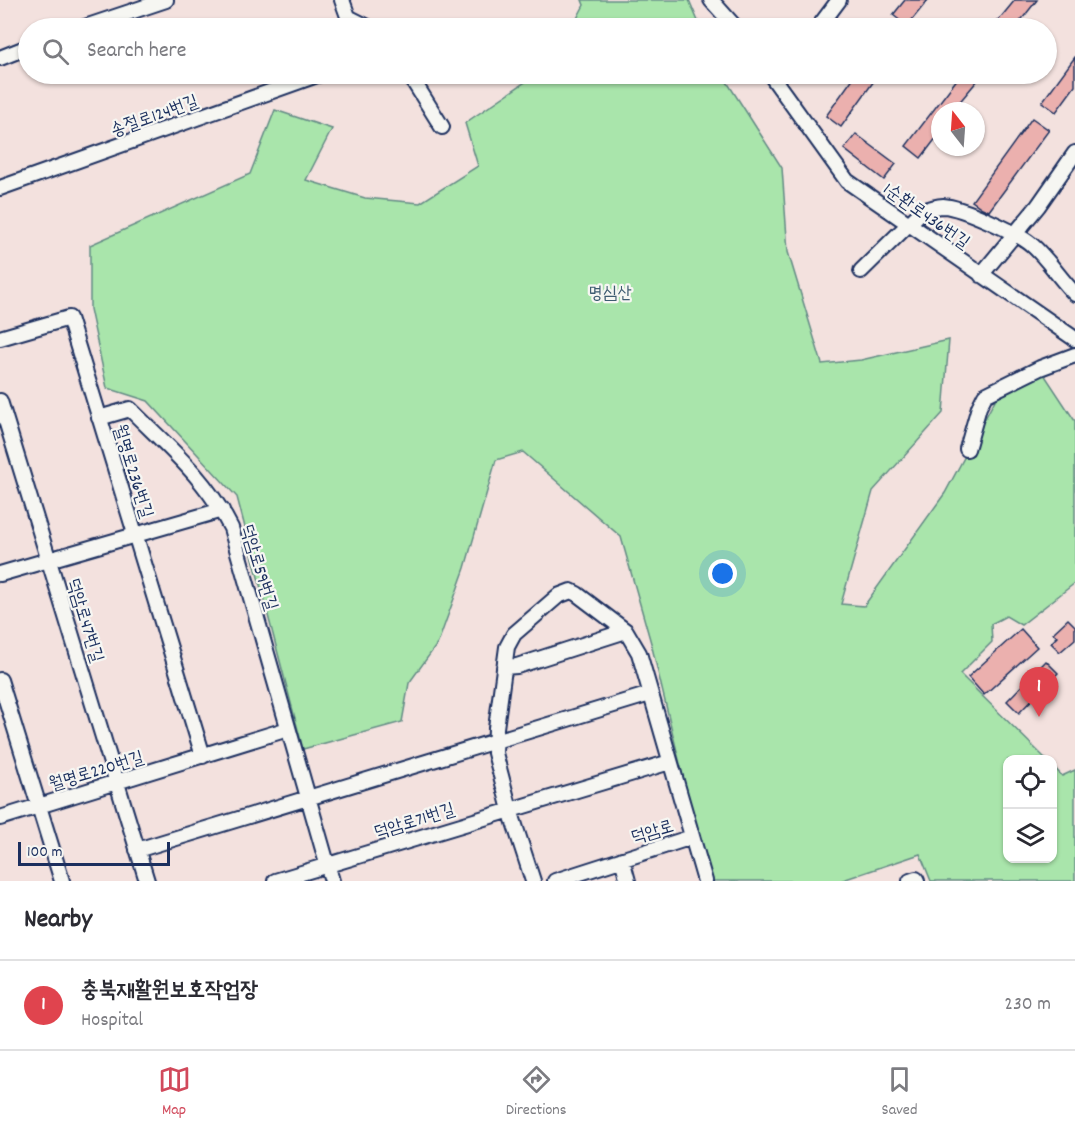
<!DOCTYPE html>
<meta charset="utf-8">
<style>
:root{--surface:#fff;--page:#f2f2f3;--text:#2b2b33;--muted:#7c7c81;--line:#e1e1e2;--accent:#d1495b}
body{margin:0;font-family:Dekko,"Poor Story",sans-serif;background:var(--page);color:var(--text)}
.controls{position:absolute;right:18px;bottom:18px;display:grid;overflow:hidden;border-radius:12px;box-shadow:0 2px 4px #0004}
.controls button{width:54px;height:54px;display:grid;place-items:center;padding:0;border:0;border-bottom:2px solid var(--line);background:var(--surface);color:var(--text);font:30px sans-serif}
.compass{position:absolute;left:931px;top:102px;width:54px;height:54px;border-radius:50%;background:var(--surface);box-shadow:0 2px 4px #0004;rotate:343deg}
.scale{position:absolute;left:18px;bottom:15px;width:152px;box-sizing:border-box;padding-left:6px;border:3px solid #1b2f5e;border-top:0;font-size:16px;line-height:21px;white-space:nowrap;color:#1b2f5e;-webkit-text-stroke:4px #f6f6f2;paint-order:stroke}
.you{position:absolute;left:723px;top:574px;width:21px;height:21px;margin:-15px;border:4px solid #fff;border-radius:50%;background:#1a73e8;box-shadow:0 0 0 9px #1a73e833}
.badge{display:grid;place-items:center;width:39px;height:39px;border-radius:50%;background:var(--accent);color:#fff;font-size:20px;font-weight:700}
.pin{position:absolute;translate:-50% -50px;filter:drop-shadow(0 2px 3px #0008)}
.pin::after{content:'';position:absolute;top:32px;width:21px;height:18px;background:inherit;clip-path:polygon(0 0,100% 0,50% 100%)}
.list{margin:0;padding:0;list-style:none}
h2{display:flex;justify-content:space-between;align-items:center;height:78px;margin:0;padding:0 24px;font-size:26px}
h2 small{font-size:20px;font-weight:400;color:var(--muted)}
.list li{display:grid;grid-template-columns:39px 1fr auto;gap:18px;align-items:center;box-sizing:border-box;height:90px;padding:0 24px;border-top:2px solid var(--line)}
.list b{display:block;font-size:22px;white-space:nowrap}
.list p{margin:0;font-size:20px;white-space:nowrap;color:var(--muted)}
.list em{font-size:20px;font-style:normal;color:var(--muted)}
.icon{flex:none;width:33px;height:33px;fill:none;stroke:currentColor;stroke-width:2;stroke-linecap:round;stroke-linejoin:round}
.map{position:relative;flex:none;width:1075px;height:881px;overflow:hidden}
.search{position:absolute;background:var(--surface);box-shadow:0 2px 4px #0004;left:18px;right:18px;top:18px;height:66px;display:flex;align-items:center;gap:15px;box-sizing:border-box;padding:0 21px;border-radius:33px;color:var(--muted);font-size:22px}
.sheet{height:168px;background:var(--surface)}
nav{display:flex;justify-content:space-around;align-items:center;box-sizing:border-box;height:84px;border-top:2px solid var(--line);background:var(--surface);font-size:16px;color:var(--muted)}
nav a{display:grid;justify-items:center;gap:3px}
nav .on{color:var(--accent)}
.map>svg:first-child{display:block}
.green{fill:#a9e5ab;stroke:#628a84;stroke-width:1.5}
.building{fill:#ebb0ae;stroke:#1b2f5e;stroke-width:1.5}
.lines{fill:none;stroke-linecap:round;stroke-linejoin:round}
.minor-casing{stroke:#1b2f5e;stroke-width:18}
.minor{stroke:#f6f6f2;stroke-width:14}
.labels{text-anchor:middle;stroke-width:4.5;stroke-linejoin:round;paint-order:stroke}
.street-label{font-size:18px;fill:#1b2f5e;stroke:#f6f6f2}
.park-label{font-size:18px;fill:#3e5c71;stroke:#f6f6f2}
</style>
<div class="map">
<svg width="1075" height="881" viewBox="0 0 1075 881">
<rect width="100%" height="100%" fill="#f3e1de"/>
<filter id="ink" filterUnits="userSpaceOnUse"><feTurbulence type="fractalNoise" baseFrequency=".0167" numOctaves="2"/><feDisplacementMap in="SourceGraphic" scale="12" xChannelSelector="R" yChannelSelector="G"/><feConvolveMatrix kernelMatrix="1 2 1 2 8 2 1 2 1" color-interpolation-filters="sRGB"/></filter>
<g filter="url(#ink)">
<path class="green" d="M582 0H689L701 28H572L584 5Z
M537 74H722L782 168 788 252 822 364 861 360 949 340 943 413 873 491 841 604 864 606 945 493 995 400 1040 368 1075 421V583L1021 625 1006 616 991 624 992 642 960 674 1046 759 1008 760V858H1052L1053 766 1062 776 1075 770V881H931L920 854 840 881H708L651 643 621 537 523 452 496 460 465 568 438 643 409 683 402 722 303 749 237 497 148 401 107 388 90 309V245L250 174 275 110 332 129 306 180 365 198 420 203 478 166 465 123Z"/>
<path class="building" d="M905 0H928L907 26 893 15Z
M1015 0H1037L1015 28H992Z
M1075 57V86L1056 112 1042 102Z
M856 74H879L841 127 826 116Z
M961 74H983L952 111H940V133L921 158 906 146Z
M1032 118 1049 130 989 211 982 208 972 201Z
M856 134 896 164 884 180 844 149Z
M1068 619 1075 626V639L1060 652 1051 643 1057 637 1053 633Z
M1021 629 1037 647 984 695 968 677Z
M1046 661 1058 673 1019 713 1007 701Z"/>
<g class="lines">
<g class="minor-casing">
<path id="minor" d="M342 0 350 22V28
M711 0 736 28
M348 17 370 28
M82 28 166 0
M818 28 839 0
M0 58 28 47
M409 74 442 127
M770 74 847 181 1075 339
M0 188 320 74
M861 271 921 212C928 209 935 206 943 206 962 207 1018 233 1032 245 1048 259 1060 279 1075 294
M981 275 1038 206 1075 153
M0 338 69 318 203 756
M0 401 147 881
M99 418 130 409C168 447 206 478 231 528L332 881
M967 449 979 407 985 395 1040 368 1075 355
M0 574 222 510
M504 667 517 666 626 631
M0 680 62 881
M0 818 288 729
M137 850 650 694
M622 859 628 881
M275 881 670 762
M533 881 510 810 495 753 496 728 507 647 514 634 558 596 571 591 577 594 626 631 639 653 705 881
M555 881 692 837
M910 881 916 879 917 881"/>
</g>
<use href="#minor" class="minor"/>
</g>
</g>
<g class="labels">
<g class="street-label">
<text transform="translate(154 115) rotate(-20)" y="6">송절로124번길</text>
<text transform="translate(927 215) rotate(35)" y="6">1순환로436번길</text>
<text transform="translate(134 471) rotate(73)" y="6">월명로236번길</text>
<text transform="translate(260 567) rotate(73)" y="6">덕암로59번길</text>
<text transform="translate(86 620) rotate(73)" y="6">덕암로47번길</text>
<text transform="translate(96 770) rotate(-17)" y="6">월명로220번길</text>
<text transform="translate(414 820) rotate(-17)" y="6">덕암로71번길</text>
<text transform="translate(652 831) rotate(-17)" y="6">덕암로</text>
</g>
<g class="park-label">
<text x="610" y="298">명심산</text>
</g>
</g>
</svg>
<div class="controls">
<button><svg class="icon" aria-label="locate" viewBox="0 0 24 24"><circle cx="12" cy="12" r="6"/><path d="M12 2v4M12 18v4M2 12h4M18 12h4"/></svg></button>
<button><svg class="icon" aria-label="layers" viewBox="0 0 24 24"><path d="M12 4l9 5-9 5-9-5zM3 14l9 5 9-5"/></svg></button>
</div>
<svg class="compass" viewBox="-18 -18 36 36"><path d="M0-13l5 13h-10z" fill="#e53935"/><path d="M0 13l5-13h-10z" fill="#7c7c81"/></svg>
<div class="scale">100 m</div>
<div class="you"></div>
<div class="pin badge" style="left:1039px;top:717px;background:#e0444e">1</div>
<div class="search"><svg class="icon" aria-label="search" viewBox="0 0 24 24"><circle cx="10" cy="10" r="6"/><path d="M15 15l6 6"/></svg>Search here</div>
</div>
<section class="sheet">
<h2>Nearby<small></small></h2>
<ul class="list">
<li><span class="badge" style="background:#e0444e">1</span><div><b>충북재활원보호작업장</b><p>Hospital</p></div><em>230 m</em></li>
</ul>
</section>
<nav>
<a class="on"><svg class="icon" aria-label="map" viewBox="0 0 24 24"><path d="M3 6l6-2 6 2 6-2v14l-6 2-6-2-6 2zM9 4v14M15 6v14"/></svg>Map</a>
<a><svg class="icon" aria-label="directions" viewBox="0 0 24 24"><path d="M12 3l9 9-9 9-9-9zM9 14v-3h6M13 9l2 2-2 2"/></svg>Directions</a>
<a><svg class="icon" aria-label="saved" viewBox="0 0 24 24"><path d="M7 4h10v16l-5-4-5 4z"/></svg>Saved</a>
</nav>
